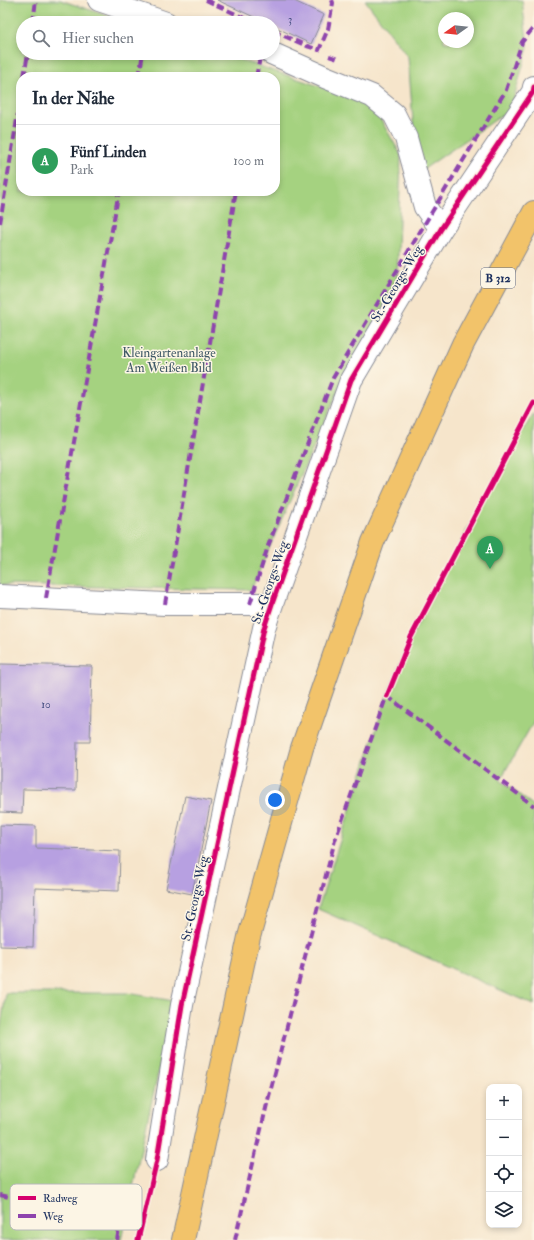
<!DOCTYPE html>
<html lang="de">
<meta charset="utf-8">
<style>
:root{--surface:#fff;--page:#f6f6f7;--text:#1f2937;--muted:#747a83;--line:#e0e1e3;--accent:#0b8043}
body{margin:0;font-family:"IM FELL Double Pica",serif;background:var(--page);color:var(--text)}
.controls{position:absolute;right:12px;bottom:12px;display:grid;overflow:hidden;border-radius:8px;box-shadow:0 2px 6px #0003}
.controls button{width:36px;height:36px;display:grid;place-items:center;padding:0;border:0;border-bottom:1px solid var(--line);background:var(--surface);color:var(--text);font:20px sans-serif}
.compass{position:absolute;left:438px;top:12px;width:36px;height:36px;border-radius:50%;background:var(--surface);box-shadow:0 2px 6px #0003;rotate:255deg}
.you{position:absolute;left:275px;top:800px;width:14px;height:14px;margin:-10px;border:3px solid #fff;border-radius:50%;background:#1a73e8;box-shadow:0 0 0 6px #1a73e833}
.badge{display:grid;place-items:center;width:26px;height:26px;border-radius:50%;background:var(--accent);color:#fff;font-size:13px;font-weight:700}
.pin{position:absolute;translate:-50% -33px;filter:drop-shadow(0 1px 2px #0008)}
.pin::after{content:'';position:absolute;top:21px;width:14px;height:12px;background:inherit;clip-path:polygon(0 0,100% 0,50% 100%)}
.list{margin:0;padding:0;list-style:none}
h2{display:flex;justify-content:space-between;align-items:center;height:52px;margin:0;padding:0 16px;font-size:17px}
h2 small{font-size:13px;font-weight:400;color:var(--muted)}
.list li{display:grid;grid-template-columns:26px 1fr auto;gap:12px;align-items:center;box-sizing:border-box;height:72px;padding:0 16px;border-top:1px solid var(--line)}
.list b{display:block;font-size:15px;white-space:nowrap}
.list p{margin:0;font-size:13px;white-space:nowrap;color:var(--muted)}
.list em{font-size:13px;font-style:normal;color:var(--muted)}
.icon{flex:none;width:22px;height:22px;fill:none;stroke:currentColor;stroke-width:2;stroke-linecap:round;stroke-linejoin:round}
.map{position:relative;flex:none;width:534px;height:1240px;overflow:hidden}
.search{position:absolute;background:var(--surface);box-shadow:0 2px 6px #0003;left:16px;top:16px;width:264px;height:44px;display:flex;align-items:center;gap:10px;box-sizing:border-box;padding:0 14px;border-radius:22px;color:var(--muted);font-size:15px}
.panel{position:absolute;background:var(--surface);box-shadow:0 2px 6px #0003;left:16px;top:72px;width:264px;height:124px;border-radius:16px}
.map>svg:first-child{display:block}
.green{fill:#a5d280;stroke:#60806f;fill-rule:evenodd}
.building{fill:#b7a0e1}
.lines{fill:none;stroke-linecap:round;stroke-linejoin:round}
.minor-casing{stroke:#888a94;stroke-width:24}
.major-casing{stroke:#888a94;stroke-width:24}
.minor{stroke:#fff;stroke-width:22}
.major{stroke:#f2c36a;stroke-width:22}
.quiet{stroke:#8e44ad;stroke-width:4;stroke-dasharray:8 4;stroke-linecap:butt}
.cycleway-casing{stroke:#fcf5e5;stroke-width:8}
.cycleway{stroke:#d6006c;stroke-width:5}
.labels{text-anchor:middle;stroke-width:3;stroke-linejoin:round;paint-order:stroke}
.number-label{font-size:11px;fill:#424b7f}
.shield{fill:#fcf5e5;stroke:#5e6a86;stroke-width:1}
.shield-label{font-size:12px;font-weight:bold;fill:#1b2f5e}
.street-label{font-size:13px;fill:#1b2f5e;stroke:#fcf5e5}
.park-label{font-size:13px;fill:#3e5866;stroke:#fcf5e5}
.key{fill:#fcf5e5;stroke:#b8babc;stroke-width:1}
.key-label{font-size:11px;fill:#1b2f5e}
</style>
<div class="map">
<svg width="534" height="1240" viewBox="0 0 534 1240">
<rect width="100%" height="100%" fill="#fcf5e5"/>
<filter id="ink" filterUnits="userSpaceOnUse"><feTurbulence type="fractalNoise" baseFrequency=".025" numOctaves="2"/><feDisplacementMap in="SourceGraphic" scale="8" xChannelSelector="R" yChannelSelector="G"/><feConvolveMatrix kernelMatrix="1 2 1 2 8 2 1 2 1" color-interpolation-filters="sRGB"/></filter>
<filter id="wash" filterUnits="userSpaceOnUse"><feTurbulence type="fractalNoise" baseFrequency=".012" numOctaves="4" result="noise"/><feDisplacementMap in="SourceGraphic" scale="16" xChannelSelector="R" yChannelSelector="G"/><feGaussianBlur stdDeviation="0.9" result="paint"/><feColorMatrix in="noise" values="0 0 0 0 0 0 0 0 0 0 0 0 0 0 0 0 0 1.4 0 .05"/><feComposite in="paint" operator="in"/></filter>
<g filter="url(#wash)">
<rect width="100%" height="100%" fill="#f6e5cb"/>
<path class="green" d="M0 0H60L130 23H23V53H220L352 97 374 108 401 155 397 283 344 377 251 590 0 585ZM21 77H275V191H21Z
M365 0H522L528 47 511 109 421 171 414 134 408 57ZM444 18H468V42H444Z
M534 413V721L500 780 534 806V1005L318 909 387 696 411 637 497 473Z
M6 993H127L174 1001 121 1240H0V1032Z"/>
<g id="blocks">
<path class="building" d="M217 0H292L324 15 311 44 273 26V23H267Z
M0 664 92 666 90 742H77L76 790 23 789 22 813 0 812Z
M185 796 211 801 192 894 166 889Z
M0 825 36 826V848L120 851 119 891 35 888 33 947 0 946Z"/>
</g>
</g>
<g filter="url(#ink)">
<use href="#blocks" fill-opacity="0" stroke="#888a94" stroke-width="1"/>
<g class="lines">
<g class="minor-casing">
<path id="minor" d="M99 0 166 23
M271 53 325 77 372 96 394 114 406 138 425 207 441 229
M0 596 165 604H272
M157 1160 182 1005 264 628 272 604 351 380 441 229 533 92 534 87"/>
</g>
<g class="major-casing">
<path id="major" d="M183 1240 249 937 302 748 373 542 463 344 534 212"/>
</g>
<use href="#minor" class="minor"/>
<use href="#major" class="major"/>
<path class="quiet" d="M206 0 255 23
M33 23 36 0
M149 23 150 18
M273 31 307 46 319 50 328 29 333 3 332 0
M329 56 338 59
M24 77 28 53
M139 77 143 53
M256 77 261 53
M0 223 21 95
M46 598 119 191
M165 604 236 191
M250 604 268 546 333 378 430 215 506 90 522 42 534 27
M387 696 534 806
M0 1195 141 1226
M117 1240 120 1223
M235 1240 267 1104 335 840 388 692"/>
<g class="cycleway-casing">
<path id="cycleway" d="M387 696 411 637 534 403
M138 1240 157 1160 182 1005 264 628 272 604 351 380 441 229 533 92 534 87"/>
</g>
<use href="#cycleway" class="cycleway"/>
</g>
</g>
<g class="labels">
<g class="number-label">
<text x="290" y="23">3</text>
<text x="46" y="708">10</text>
</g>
<rect class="shield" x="481" y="268" width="34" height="20" rx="3"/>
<g class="shield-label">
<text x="498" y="282">B 312</text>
</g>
<g class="street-label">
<text transform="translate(396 283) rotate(-59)" y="5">St.-Georgs-Weg</text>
<text transform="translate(269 582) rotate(-71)" y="5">St.-Georgs-Weg</text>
<text transform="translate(194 898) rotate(-78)" y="5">St.-Georgs-Weg</text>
</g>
<g class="park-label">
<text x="169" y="357">Kleingartenanlage<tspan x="169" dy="15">Am Weißen Bild</tspan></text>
</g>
</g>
<rect x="10" y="1184" width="132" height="46" rx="6" class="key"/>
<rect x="18" y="1196" width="18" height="4" fill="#d6006c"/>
<rect x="18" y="1214" width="18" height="4" fill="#8e44ad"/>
<g class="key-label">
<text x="43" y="1202">Radweg</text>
<text x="43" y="1220">Weg</text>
</g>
</svg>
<div class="controls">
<button>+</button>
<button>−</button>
<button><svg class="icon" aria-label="locate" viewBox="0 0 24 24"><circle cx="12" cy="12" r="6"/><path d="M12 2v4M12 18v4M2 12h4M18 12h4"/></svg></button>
<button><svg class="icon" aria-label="layers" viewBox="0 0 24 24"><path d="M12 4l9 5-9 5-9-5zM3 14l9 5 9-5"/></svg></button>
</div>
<svg class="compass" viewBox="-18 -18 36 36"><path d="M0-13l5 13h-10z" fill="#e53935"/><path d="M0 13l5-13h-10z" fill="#747a83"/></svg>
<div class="you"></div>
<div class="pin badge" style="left:490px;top:569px;background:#2e9e5b">A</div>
<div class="search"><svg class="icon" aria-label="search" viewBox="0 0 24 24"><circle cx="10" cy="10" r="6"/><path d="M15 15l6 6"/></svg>Hier suchen</div>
<section class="panel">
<h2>In der Nähe<small></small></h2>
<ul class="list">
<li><span class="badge" style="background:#2e9e5b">A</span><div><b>Fünf Linden</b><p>Park</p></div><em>100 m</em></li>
</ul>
</section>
</div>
